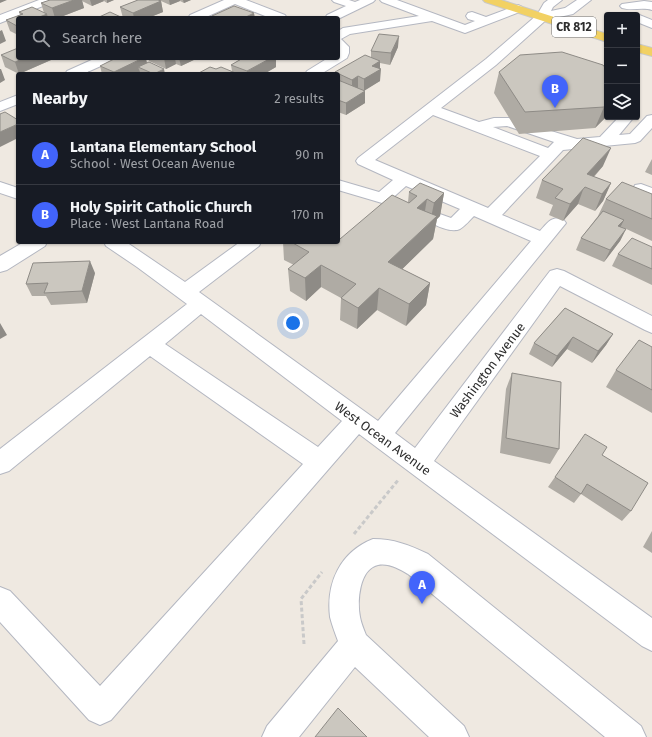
<!DOCTYPE html>
<meta charset="utf-8">
<style>
:root{--surface:#171b24;--page:#20242c;--text:#f1f3f6;--muted:#9ea1a6;--line:#363941;--accent:#4264fb}
body{margin:0;font-family:"Fira Sans",sans-serif;background:var(--page);color:var(--text)}
.controls{position:absolute;right:12px;top:12px;display:grid;overflow:hidden;border-radius:4px;box-shadow:0 1px 3px #0004}
.controls button{width:36px;height:36px;display:grid;place-items:center;padding:0;border:0;border-bottom:1px solid var(--line);background:var(--surface);color:var(--text);font:20px sans-serif}
.you{position:absolute;left:293px;top:323px;width:14px;height:14px;margin:-10px;border:3px solid #fff;border-radius:50%;background:#1a73e8;box-shadow:0 0 0 6px #1a73e833}
.badge{display:grid;place-items:center;width:26px;height:26px;border-radius:50%;background:var(--accent);color:#fff;font-size:13px;font-weight:700}
.pin{position:absolute;translate:-50% -33px;filter:drop-shadow(0 1px 2px #0008)}
.pin::after{content:'';position:absolute;top:21px;width:14px;height:12px;background:inherit;clip-path:polygon(0 0,100% 0,50% 100%)}
.list{margin:0;padding:0;list-style:none}
h2{display:flex;justify-content:space-between;align-items:center;height:52px;margin:0;padding:0 16px;font-size:17px}
h2 small{font-size:13px;font-weight:400;color:var(--muted)}
.list li{display:grid;grid-template-columns:26px 1fr auto;gap:12px;align-items:center;box-sizing:border-box;height:60px;padding:0 16px;border-top:1px solid var(--line)}
.list b{display:block;font-size:15px;white-space:nowrap}
.list p{margin:0;font-size:13px;white-space:nowrap;color:var(--muted)}
.list em{font-size:13px;font-style:normal;color:var(--muted)}
.icon{flex:none;width:22px;height:22px;fill:none;stroke:currentColor;stroke-width:2;stroke-linecap:round;stroke-linejoin:round}
.map{position:relative;flex:none;width:652px;height:737px;overflow:hidden}
.search{position:absolute;background:var(--surface);box-shadow:0 1px 3px #0004;left:16px;top:16px;width:324px;height:44px;display:flex;align-items:center;gap:10px;box-sizing:border-box;padding:0 14px;border-radius:4px;color:var(--muted);font-size:15px}
.panel{position:absolute;background:var(--surface);box-shadow:0 1px 3px #0004;left:16px;top:72px;width:324px;height:172px;border-radius:4px}
.map>svg:first-child{display:block}
.lines{fill:none;stroke-linecap:round;stroke-linejoin:round}
.minor-casing{stroke:#b4b7c1;stroke-width:2}
.major-casing{stroke:#c9c9c9;stroke-width:2}
.path{stroke:#c9c9c9;stroke-width:3;stroke-dasharray:4 2.5;stroke-linecap:butt}
.minor{fill:#fff;fill-rule:evenodd}
.major{fill:#f2d163;fill-rule:evenodd}
.wall{fill:#afaba4}
.shaded-wall{fill:#8e8b86}
.building{fill:#cbc7bf;stroke:#8e8b86}
.labels{text-anchor:middle;stroke-width:3.5;stroke-linejoin:round;paint-order:stroke}
.shield{fill:#fff;stroke:#6d6d6d;stroke-width:1}
.shield-label{font-size:12px;font-weight:bold;fill:#2e2e2e}
.street-label{font-size:13px;fill:#2e2e2e;stroke:#fff}
</style>
<div class="map">
<svg width="652" height="737" viewBox="0 0 652 737">
<rect width="100%" height="100%" fill="#efe9e1"/>
<g class="lines">
<g class="minor-casing">
<path id="minor" d="M39 0H55L53 2 0 23V15Z
M224 0H246L285 15 287 18H270L235 4 204 18H188L190 15Z
M332 0H349L355 2 360 0H375L373 2 338 19V18H325L327 15 346 6 334 2Z
M380 0H397L465 25 475 21 468 19 466 16 468 13 472 12 486 17 518 5 522 7 524 9 522 11 465 33 432 21 350 34 341 39 349 47V53L347 58 321 74H305L307 71 328 58H338V31L343 28 419 16 382 2Z
M548 0H562L553 7 551 11 565 8 577 0H591L573 14 546 20 496 65 441 108 479 122 494 118H509L577 139 600 137 619 117H634L619 135 630 134 647 116 652 115V128L640 141 635 143 563 150 502 215 540 231C548 222 552 216 563 219L566 223 395 433 415 448 550 271 557 269 564 271 652 316V333L645 330 560 286 434 461 652 618V651L642 646 359 434 111 720 100 725 89 720 0 622V587L10 591 100 686 303 464 150 356 9 471 0 474V449L187 304 137 267 106 246 104 242H126L185 282 240 242H261L259 246 199 292 378 421 531 241 474 216C470 220 465 226 460 229 452 233 433 226 428 219L431 215 437 213 451 218 460 209 406 186 388 202 382 203 338 190V180L379 192 393 180 358 164 356 161 358 158 486 59 537 15 544 3ZM433 115 540 156 488 208 375 160ZM507 126 554 142 548 148 493 127ZM201 314 342 421 318 447 165 344Z
M644 1 652 2V10C642 7 632 11 622 8L620 6 622 4Z
M637 14 652 20V28L637 22V15H635Z
M96 58H114L112 61 83 74H65L67 71Z
M18 95V104L0 111V102Z
M0 182 18 188V199L0 193Z
M641 184 652 188V199L635 193 633 189 635 185Z
M24 242H47L45 246 7 270 0 272V256Z
M373 539C394 539 409 545 428 554L641 726 646 737H605L408 574C399 569 389 563 378 565 359 569 357 602 360 617 361 623 364 630 366 635L464 726 469 737H429L355 667 299 737H262L267 726 338 641C335 633 332 625 330 617 326 583 340 552 373 539Z"/>
</g>
<g class="major-casing">
<path id="major" d="M483 0H501L607 34V42L485 2Z
M637 44 652 48V56L637 52Z"/>
</g>
<path class="path" d="M354 534 399 479
M304 644 301 599 322 572"/>
<use href="#minor" class="minor"/>
<use href="#major" class="major"/>
</g>
<path class="wall" d="M50 0H114L107 3 104 1 92 6 82 1 84 8 58 18H53L47 16 18 18V35L10 31 6 20 20 15 19 12 44 13 41 3Z
M138 0H191L184 3 180 1 170 5 161 1 163 12 148 18H123L120 7Z
M398 47 390 65 380 63V81L364 90 365 103 346 115 338 112V74H335V72L371 58V51Z
M1 55 51 60 19 74 5 67Z
M148 58H198L181 66 176 64 166 69 149 61Z
M243 58H276V67L264 74H197L216 69 232 71 231 65Z
M147 63 165 74H143L140 72 136 74H102L100 66Z
M607 70V116L595 128 519 134 494 93 499 72Z
M652 159V175L645 172Z
M603 166 594 177 611 183 603 201 595 211 578 204 563 221 549 215 553 205 536 198 542 180Z
M409 192 444 193 440 216 437 219 433 239 402 269 430 283 426 305 406 326 377 310 357 329 340 320 341 298 321 287 306 301 290 291 288 269 294 265 284 260 283 242H338L340 239 408 202Z
M652 194V241L620 226 626 229 620 241 604 262 576 250 581 238 598 216 606 199Z
M652 247V285L612 266 618 254Z
M95 273 87 303 51 305 46 296H32L26 284Z
M565 308 613 334 606 345 592 363 567 349 552 367 529 354 534 343Z
M652 347V413L606 387 616 370Z
M512 373 559 449 550 464 500 453 506 389Z
M602 455 631 511 622 521 581 494 574 503 548 487 555 477Z
M652 531V553L643 547Z"/>
<path class="shaded-wall" d="M0 0H7L0 3Z
M74 0H82L84 8 58 18H55L52 8Z
M90 0H103L104 1 92 6Z
M107 0H114L107 3Z
M169 0H180V1L170 5Z
M183 0H191L184 3Z
M161 1 163 12 148 18H134L133 13Z
M254 13 255 18H244Z
M47 14 48 18H37Z
M2 30 6 41 0 44V31Z
M399 36 398 47 390 65 391 53Z
M25 58H50L51 60 19 74 15 62Z
M143 58H146L148 68 138 67 140 72 136 74H115L114 72Z
M164 58H175L176 64 166 69Z
M179 58H198L181 66Z
M271 58H276V67L264 74H247V71Z
M380 61V70L381 69 380 81 364 91V79L372 66Z
M0 69H1L5 80 0 83Z
M164 69 165 74H154Z
M358 76V88L352 91V80Z
M365 91V103L346 115V103Z
M607 103V116L595 128 604 107Z
M18 124V138L0 147V132Z
M611 148 603 166 584 187 578 204 563 221 570 204 587 174Z
M611 183 603 201 595 211 602 194Z
M444 193 440 216 437 219 433 239 386 285 388 262 430 223 434 203Z
M427 199 423 222 417 208Z
M624 220 618 232V226Z
M626 229 620 241 604 262 610 250Z
M90 261 95 273 87 303 82 291Z
M321 265V287L306 301 305 278Z
M430 283 426 305 406 326 409 304Z
M379 288 377 310 357 329 358 308Z
M0 323 7 335 0 339Z
M613 334 606 345 592 363 598 351Z
M573 337 567 349 552 367 557 356Z"/>
<path class="building" d="M50 0H74L52 8 41 3Z
M138 0H158L161 1 133 13 120 7Z
M234 6 254 13 244 18H218L212 16Z
M32 7 47 14 37 18H18V25L17 26 6 20 23 14 19 12Z
M110 12 123 18H97Z
M379 34 399 36 391 53 371 51Z
M18 48V58H25L15 62 1 55Z
M562 52 603 65 607 70V103L604 107 525 112 499 72 520 55Z
M365 55 380 61 372 66 381 69 364 79 358 76 352 80 335 72Z
M116 58H143L114 72 100 66Z
M243 58H271L247 71 231 65Z
M149 62 164 69 154 74 138 67Z
M210 67 216 69 221 67 238 74H197Z
M89 72 93 74H85Z
M338 80 365 91 346 103 338 100Z
M5 112 18 120V124L0 132V114Z
M583 138 611 148 587 174 611 183 602 194 585 187 570 204 555 198 563 189 542 180Z
M622 182 652 194V219L606 199Z
M420 183 444 193 434 203 427 199 417 208 437 216 388 262 430 283 409 304 379 288 358 308 341 298 356 284 321 265 305 278 288 269 309 252 291 242H338V238L340 239 392 195 409 203 417 196 409 192Z
M603 211 624 220 618 226 626 229 610 250 581 238Z
M632 238 652 247V269L618 254Z
M90 261 82 291 44 293 48 283 26 284 33 263Z
M565 308 613 334 598 351 573 337 557 356 534 343Z
M639 340 652 347V390L616 370Z
M512 373 561 382 559 449 506 438Z
M585 434 607 447 602 455 648 483 631 511 587 484 581 494 555 477Z
M338 708 367 737H315Z"/>
<g class="labels">
<rect class="shield" x="552" y="17" width="44" height="20" rx="3"/>
<g class="shield-label">
<text x="574" y="31">CR 812</text>
</g>
<g class="street-label">
<text transform="translate(487 370) rotate(-53)" y="5">Washington Avenue</text>
<text transform="translate(383 438) rotate(36)" y="5">West Ocean Avenue</text>
</g>
</g>
</svg>
<div class="controls">
<button>+</button>
<button>−</button>
<button><svg class="icon" aria-label="layers" viewBox="0 0 24 24"><path d="M12 4l9 5-9 5-9-5zM3 14l9 5 9-5"/></svg></button>
</div>
<div class="you"></div>
<div class="pin badge" style="left:422px;top:604px">A</div>
<div class="pin badge" style="left:555px;top:108px">B</div>
<div class="search"><svg class="icon" aria-label="search" viewBox="0 0 24 24"><circle cx="10" cy="10" r="6"/><path d="M15 15l6 6"/></svg>Search here</div>
<section class="panel">
<h2>Nearby<small>2 results</small></h2>
<ul class="list">
<li><span class="badge">A</span><div><b>Lantana Elementary School</b><p>School · West Ocean Avenue</p></div><em>90 m</em></li>
<li><span class="badge">B</span><div><b>Holy Spirit Catholic Church</b><p>Place · West Lantana Road</p></div><em>170 m</em></li>
</ul>
</section>
</div>
